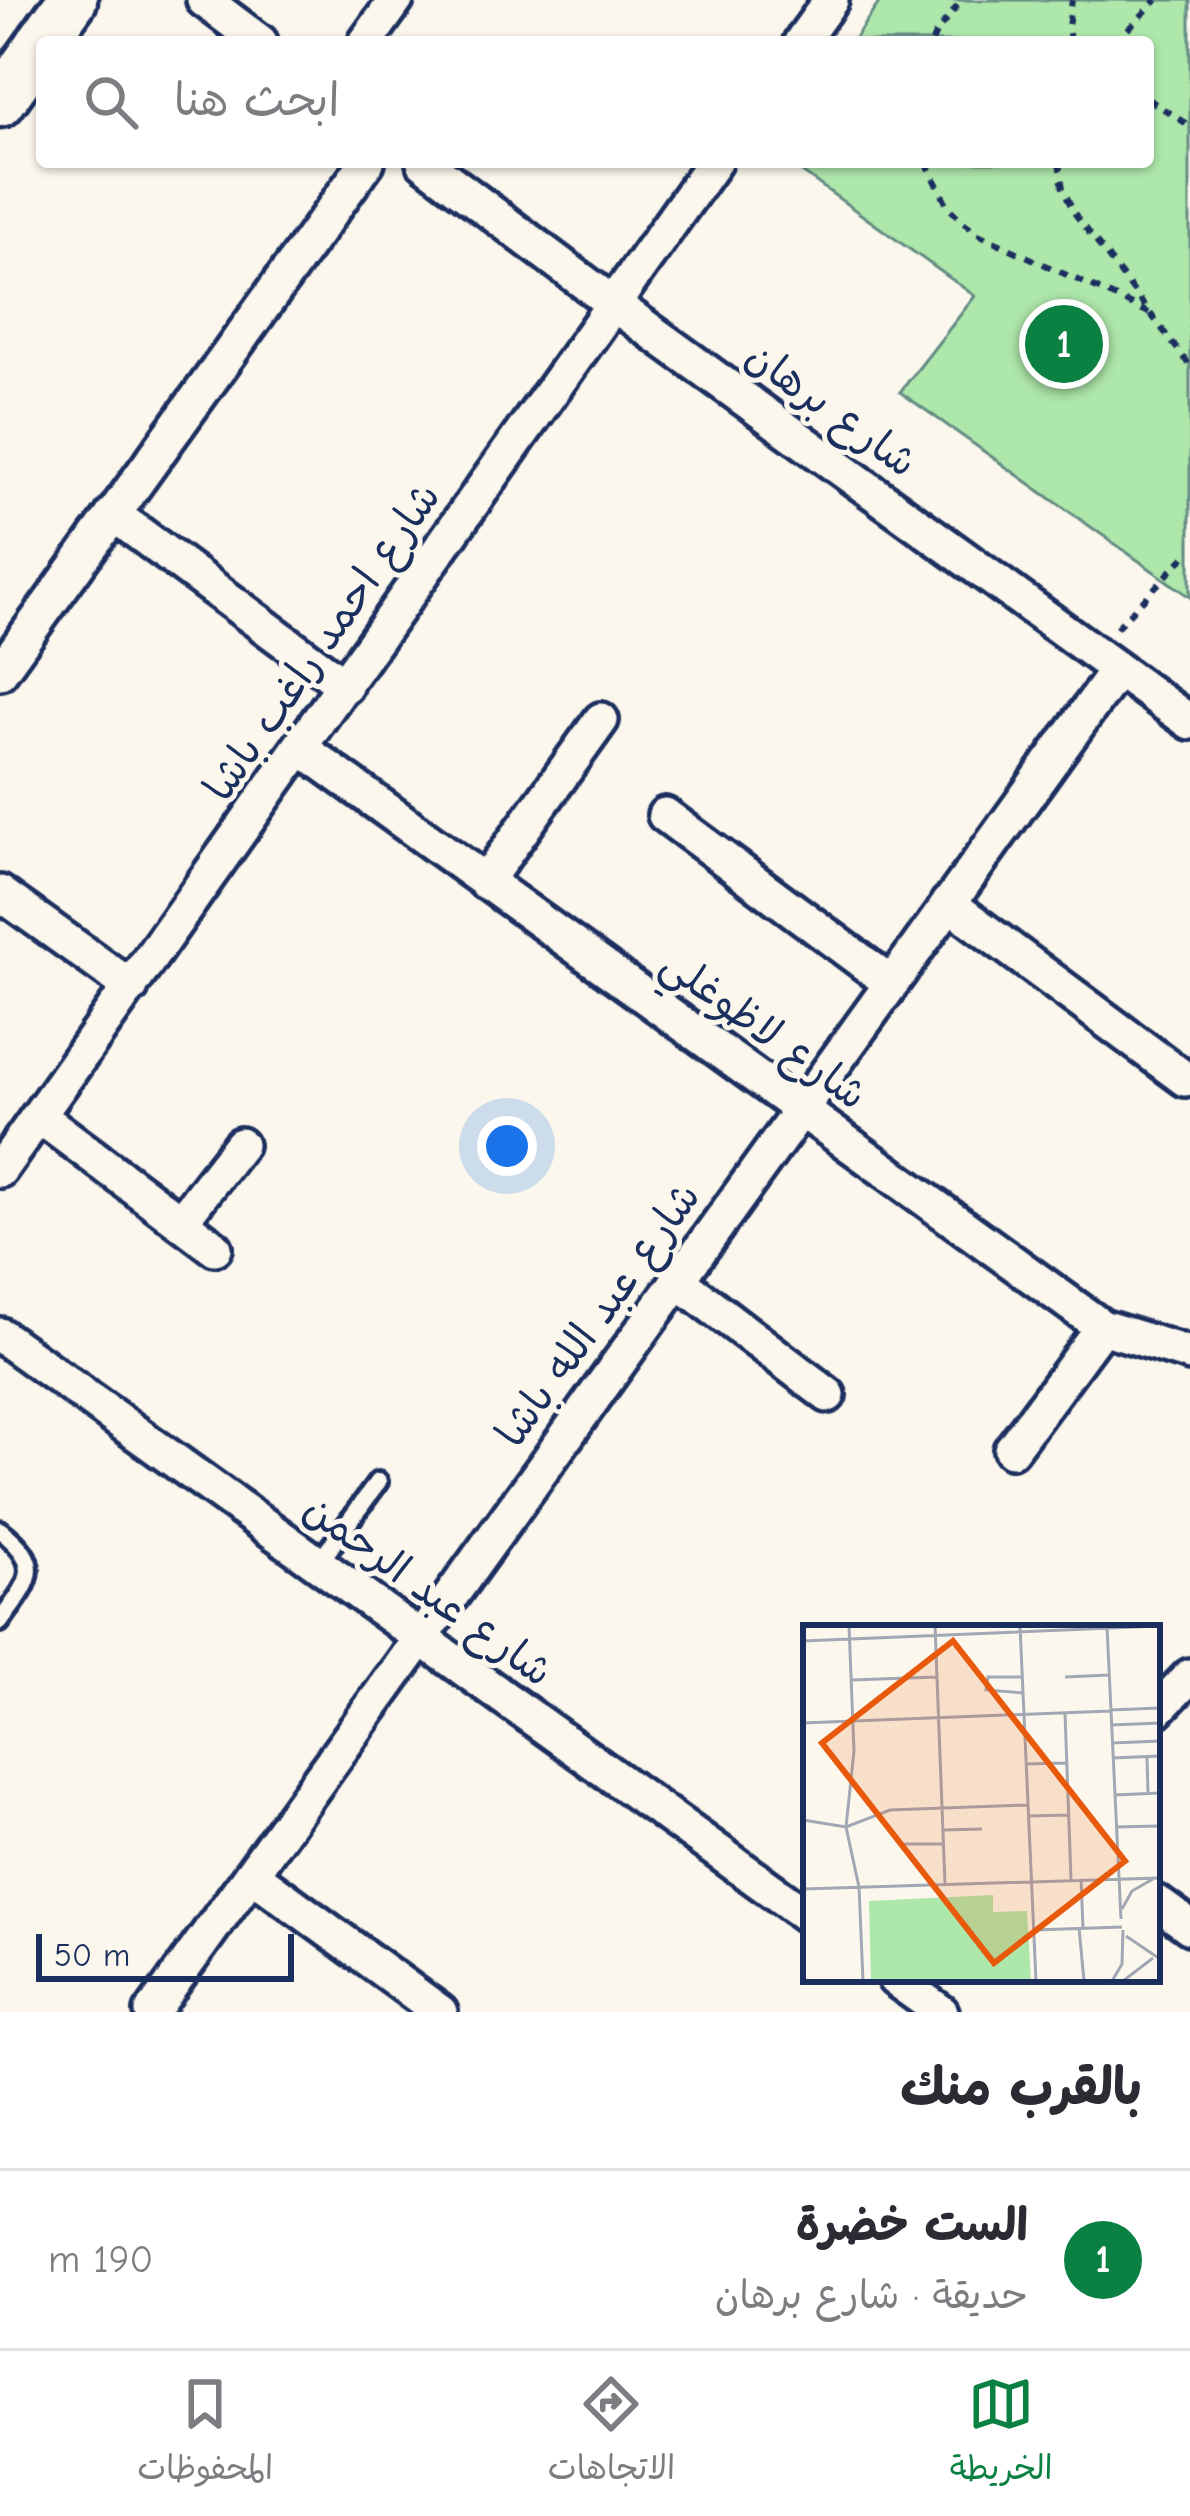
<!DOCTYPE html>
<html lang="ar">
<meta charset="utf-8">
<style>
:root{--surface:#fff;--page:#f2f2f3;--text:#2b2b33;--muted:#7c7c81;--line:#e1e1e2;--accent:#0b8043}
body{margin:0;font-family:"Comic Neue","Playpen Sans Arabic",sans-serif;background:var(--page);color:var(--text);direction:rtl}
.scale{position:absolute;left:36px;bottom:30px;width:258px;box-sizing:border-box;padding-left:12px;border:6px solid #1b2f5e;border-top:0;font-size:33px;line-height:42px;white-space:nowrap;color:#1b2f5e;-webkit-text-stroke:9px #fbf7ec;paint-order:stroke}
.you{position:absolute;left:507px;top:1146px;width:42px;height:42px;margin:-30px;border:9px solid #fff;border-radius:50%;background:#1a73e8;box-shadow:0 0 0 18px #1a73e833}
.badge{display:grid;place-items:center;width:78px;height:78px;border-radius:50%;background:var(--accent);color:#fff;font-size:39px;font-weight:700}
.pin{position:absolute;translate:-50% -50%;border:6px solid #fff;box-shadow:0 3px 12px #0006}
.list{margin:0;padding:0;list-style:none}
h2{display:flex;justify-content:space-between;align-items:center;height:156px;margin:0;padding:0 48px;font-size:51px}
h2 small{font-size:39px;font-weight:400;color:var(--muted)}
.list li{display:grid;grid-template-columns:78px 1fr auto;gap:36px;align-items:center;box-sizing:border-box;height:180px;padding:0 48px;border-top:3px solid var(--line)}
.list b{display:block;font-size:45px;white-space:nowrap}
.list p{margin:0;font-size:39px;white-space:nowrap;color:var(--muted)}
.list em{font-size:39px;font-style:normal;color:var(--muted)}
.icon{flex:none;width:66px;height:66px;fill:none;stroke:currentColor;stroke-width:2;stroke-linecap:round;stroke-linejoin:round}
.map{position:relative;flex:none;width:1190px;height:2012px;overflow:hidden;direction:ltr}
.search{position:absolute;background:var(--surface);box-shadow:0 3px 9px #0004;left:36px;right:36px;top:36px;height:132px;display:flex;align-items:center;gap:30px;box-sizing:border-box;padding:0 42px;border-radius:12px;color:var(--muted);font-size:45px}
.sheet{height:336px;background:var(--surface)}
nav{display:flex;justify-content:space-around;align-items:center;box-sizing:border-box;height:168px;border-top:3px solid var(--line);background:var(--surface);font-size:33px;color:var(--muted)}
nav a{display:grid;justify-items:center;gap:6px}
nav .on{color:var(--accent)}
.map>svg:first-child{display:block}
.green{fill:#aee7aa;stroke:#648b84;stroke-width:3}
.lines{fill:none;stroke-linecap:round;stroke-linejoin:round}
.lane-casing{stroke:#1b2f5e;stroke-width:26}
.street-casing{stroke:#1b2f5e;stroke-width:42}
.secondary-casing{stroke:#1b2f5e;stroke-width:57}
.path{stroke:#1b2f5e;stroke-width:6;stroke-dasharray:9 9;stroke-linecap:butt}
.lane{stroke:#fbf7ec;stroke-width:16}
.street{stroke:#fbf7ec;stroke-width:33}
.secondary{stroke:#fbf7ec;stroke-width:48}
.labels{text-anchor:middle;stroke-width:10;stroke-linejoin:round;paint-order:stroke}
.street-label{font-size:42px;fill:#1b2f5e;stroke:#fbf7ec}
.inset-road{fill:none;stroke:#a1a7b3;stroke-width:3}
.view{fill:#e8590c;fill-opacity:0.15;stroke:#e8590c;stroke-width:6}
.inset-edge{fill:none;stroke:#1b2f5e;stroke-width:6}
</style>
<div class="map">
<svg width="1190" height="2012" viewBox="0 0 1190 2012">
<rect width="100%" height="100%" fill="#fbf7ec"/>
<filter id="ink" filterUnits="userSpaceOnUse"><feTurbulence type="fractalNoise" baseFrequency=".00833" numOctaves="2"/><feDisplacementMap in="SourceGraphic" scale="24" xChannelSelector="R" yChannelSelector="G"/><feConvolveMatrix kernelMatrix="1 2 1 2 8 2 1 2 1" color-interpolation-filters="sRGB"/></filter>
<g filter="url(#ink)">
<path class="green" d="M881 0H1190V597L900 392 975 296 788 162H1148V42H852Z"/>
<g class="lines">
<g class="lane-casing">
<path id="lane" d="M0 1530C47 1566 29 1582 0 1622
M318 1564 378 1482"/>
</g>
<g class="street-casing">
<path id="street" d="M204 0 260 42
M366 42 396 0
M801 42 831 0
M424 162 612 303 1190 722
M113 514 345 686
M0 672 367 162
M301 748 1102 1327 1190 1354
M665 815 891 983
M485 882 601 720
M0 893 131 987
M948 903 1185 1079
M39 1116 215 1248
M0 1170 714 162
M181 1221 240 1145
M677 1280 828 1395
M0 1335 806 1915
M1011 1450 1102 1327
M1157 1710 1190 1676
M251 1874 440 2012
M1157 1903 1190 1927
M895 1979 941 2012
M152 2012 1117 670"/>
</g>
<g class="secondary-casing">
<path id="secondary" d="M42 42 72 0
M0 102 42 43"/>
</g>
<path class="path" d="M932 42 936 33 962 0
M1070 42 1068 26 1072 0
M1115 42 1157 0
M1148 99 1190 126
M926 162 949 208 974 232 1149 313
M1059 162 1063 189 1075 214 1190 366
M1116 628 1190 551"/>
<use href="#lane" class="lane"/>
<use href="#street" class="street"/>
<use href="#secondary" class="secondary"/>
</g>
</g>
<g class="labels">
<g class="street-label">
<text transform="translate(832 408) rotate(36)" y="15">شارع برهان</text>
<text transform="translate(321 641) rotate(-55)" y="15">شارع احمد راغب باشا</text>
<text transform="translate(765 1028) rotate(36)" y="15">شارع لاظوغلي</text>
<text transform="translate(597 1314) rotate(-54)" y="15">شارع عبد الله باشا</text>
<text transform="translate(429 1589) rotate(36)" y="15">شارع عبد الرحمن</text>
</g>
</g>
<g transform="translate(803 1625)">
<rect width="357" height="357" fill="#fbf7ec"/>
<path d="M190 270V287L224 286 228 356H68L66 276Z" fill="#aee7aa"/>
<path class="inset-road" d="M46 1 51 126 43 202 56 262 60 356M132 1 142 259M217 1 233 356M304 2 318 294M0 16 357 1M219 52H185L183 65 220 68M262 52 306 50M48 55 134 52M307 85 357 83M262 88 268 255M0 98 307 86M308 100 357 98M309 118 357 116M344 132 345 168M309 133 357 131M223 139 263 138M311 170 357 168M225 191 265 190M0 195 43 202 87 185 225 180M312 202 356 201M140 205 179 204M100 219H140M278 254 280 303M0 264 356 253M319 284 329 266 350 254M276 303 281 356M231 305 319 302M323 311 357 334M309 356 319 339 320 305M320 356 350 333"/>
<path class="view" d="M150 16 322 236 191 338 19 118Z"/>
<rect width="357" height="357" class="inset-edge"/>
</g>
</svg>
<div class="scale">50 m</div>
<div class="you"></div>
<div class="pin badge" style="left:1064px;top:344px">1</div>
<div class="search"><svg class="icon" aria-label="search" viewBox="0 0 24 24"><circle cx="10" cy="10" r="6"/><path d="M15 15l6 6"/></svg>ابحث هنا</div>
</div>
<section class="sheet">
<h2>بالقرب منك<small></small></h2>
<ul class="list">
<li><span class="badge">1</span><div><b>الست خضرة</b><p>حديقة · شارع برهان</p></div><em>190 m</em></li>
</ul>
</section>
<nav>
<a class="on"><svg class="icon" aria-label="map" viewBox="0 0 24 24"><path d="M3 6l6-2 6 2 6-2v14l-6 2-6-2-6 2zM9 4v14M15 6v14"/></svg>الخريطة</a>
<a><svg class="icon" aria-label="directions" viewBox="0 0 24 24"><path d="M12 3l9 9-9 9-9-9zM9 14v-3h6M13 9l2 2-2 2"/></svg>الاتجاهات</a>
<a><svg class="icon" aria-label="saved" viewBox="0 0 24 24"><path d="M7 4h10v16l-5-4-5 4z"/></svg>المحفوظات</a>
</nav>
